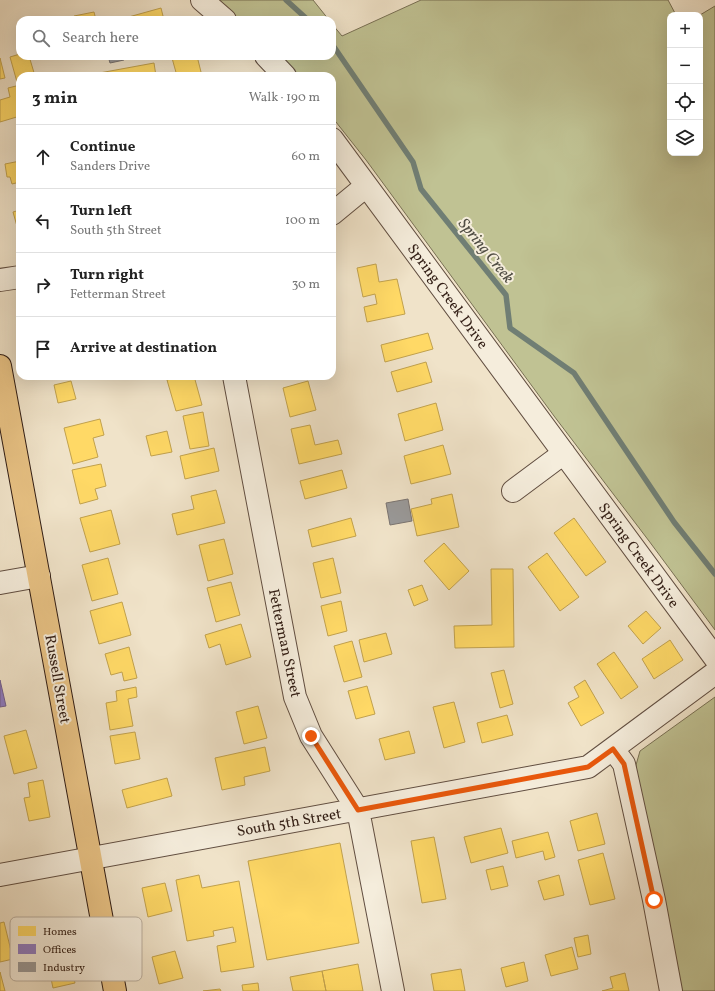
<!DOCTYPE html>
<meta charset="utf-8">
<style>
:root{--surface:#fff;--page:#f6f6f6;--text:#222;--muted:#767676;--line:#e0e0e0}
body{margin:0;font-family:Vollkorn,serif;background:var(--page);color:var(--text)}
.controls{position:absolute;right:12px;top:12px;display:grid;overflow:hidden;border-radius:8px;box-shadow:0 4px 16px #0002}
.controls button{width:36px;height:36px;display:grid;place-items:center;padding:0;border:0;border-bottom:1px solid var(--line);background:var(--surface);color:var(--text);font:20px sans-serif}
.stop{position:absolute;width:12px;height:12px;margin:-9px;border:3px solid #ea580c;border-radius:50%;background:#fff}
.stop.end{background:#ea580c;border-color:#fff;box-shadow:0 1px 4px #0008}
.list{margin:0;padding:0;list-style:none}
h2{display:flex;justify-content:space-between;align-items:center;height:52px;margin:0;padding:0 16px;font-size:17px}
h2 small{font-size:13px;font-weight:400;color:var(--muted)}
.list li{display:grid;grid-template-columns:26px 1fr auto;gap:12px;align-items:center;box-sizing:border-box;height:64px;padding:0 16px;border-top:1px solid var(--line)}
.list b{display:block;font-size:15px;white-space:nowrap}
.list p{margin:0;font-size:13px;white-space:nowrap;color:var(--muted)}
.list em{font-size:13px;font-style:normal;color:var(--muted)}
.icon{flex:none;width:22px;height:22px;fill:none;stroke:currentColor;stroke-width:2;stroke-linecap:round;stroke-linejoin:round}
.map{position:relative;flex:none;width:715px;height:991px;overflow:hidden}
.search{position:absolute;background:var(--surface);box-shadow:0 4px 16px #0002;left:16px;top:16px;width:320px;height:44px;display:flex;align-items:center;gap:10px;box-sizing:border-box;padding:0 14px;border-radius:12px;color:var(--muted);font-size:15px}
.panel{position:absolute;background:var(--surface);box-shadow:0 4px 16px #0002;left:16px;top:72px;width:320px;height:308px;border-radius:12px}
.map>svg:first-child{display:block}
.green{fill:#c0c293;stroke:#787054}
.homes{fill:#ffd966;stroke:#c1a14d}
.offices{fill:#8e7cc3;stroke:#72608e}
.industry{fill:#999;stroke:#7a7471}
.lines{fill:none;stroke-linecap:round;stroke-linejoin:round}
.stream{stroke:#707e74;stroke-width:5.5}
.minor-casing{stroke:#614e41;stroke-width:24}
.major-casing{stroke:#311d14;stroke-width:24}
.minor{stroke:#f5eddc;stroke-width:22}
.major{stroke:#e8c284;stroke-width:22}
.route{stroke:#ea580c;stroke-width:5}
.labels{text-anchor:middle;stroke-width:4;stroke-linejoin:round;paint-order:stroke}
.street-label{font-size:15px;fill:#311d14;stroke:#f5eddc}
.water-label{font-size:16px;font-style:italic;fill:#504d44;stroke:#f5eddc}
.key{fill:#f5eddc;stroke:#baafa0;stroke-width:1}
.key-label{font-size:11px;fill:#311d14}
</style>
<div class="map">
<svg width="715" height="991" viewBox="0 0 715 991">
<rect width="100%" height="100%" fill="#f0e3c9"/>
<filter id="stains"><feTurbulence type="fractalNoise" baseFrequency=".005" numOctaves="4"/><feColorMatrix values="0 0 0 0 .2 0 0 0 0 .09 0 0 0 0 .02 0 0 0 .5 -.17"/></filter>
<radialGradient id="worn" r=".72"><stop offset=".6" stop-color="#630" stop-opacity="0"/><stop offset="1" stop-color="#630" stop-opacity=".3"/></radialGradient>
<path class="green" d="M218 0H313L329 20H240Z
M421 0H668L676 15H670V153H700V15L715 6V630L649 541 554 416 366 160 332 117V76H298L279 56H332V24L342 36Z
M715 697V991H681L640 798 636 765 640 751Z"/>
<path class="homes" d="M161 8 164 20H125V18Z
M94 12 96 20H75L74 16Z
M178 17 179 20H166Z
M20 54V56H29L35 76H20V81L17 82 10 57Z
M179 56H197L202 76H177L172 58Z
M0 58 5 78 0 79Z
M154 63 156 76H83Z
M20 85V116L0 122V100L10 97 8 88Z
M20 161V182L12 184 10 177H7L5 164Z
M20 210V237L13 212Z
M376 264 379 282 397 279 405 314 367 322 364 307 377 304 375 294 363 297 357 268Z
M428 333 433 349 385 362 381 345Z
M426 362 432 382 397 392 391 372Z
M182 376H194L202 405 176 411 167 380Z
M71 381 76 399 58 403 54 385Z
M308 381 316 410 290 417 283 388Z
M436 403 443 430 405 441 398 414Z
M203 412 209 446 190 449 183 416Z
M100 419 104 435 93 438 98 457 73 464 64 428Z
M310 425 315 445 338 440 342 454 299 464 291 429Z
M167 431 172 452 151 456 146 436Z
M443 445 451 474 411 484 404 456Z
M214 448 219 471 185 479 180 456Z
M101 464 106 486 95 489 98 499 80 504 72 470Z
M342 470 347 488 305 499 300 481Z
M216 490 225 523 177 535 172 514 194 509 191 496Z
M452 494 459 527 417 536 411 509 432 504 431 499Z
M111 510 120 544 90 552 80 518Z
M351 518 356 536 312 547 308 530Z
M574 518 606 562 586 576 554 533Z
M224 539 233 574 208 581 199 545Z
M444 543 469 571 449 590 424 561Z
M547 553 579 597 560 611 528 567Z
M108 558 118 594 92 601 82 565Z
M333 558 341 593 321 598 313 563Z
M491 569H513L514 647 455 648 454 626 492 625Z
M231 582 240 615 216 622 207 588Z
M422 585 428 600 414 606 408 590Z
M341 601 347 631 328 636 321 606Z
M122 602 131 635 99 644 90 611Z
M646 611 661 628 643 644 628 626Z
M241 624 251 657 226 665 220 644 209 648 205 635Z
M386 633 392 654 364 662 359 640Z
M670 640 683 660 654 679 642 659Z
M352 641 362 677 344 682 334 646Z
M129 647 137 678 124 681 122 672 111 675 105 654Z
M614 652 638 687 621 699 597 664Z
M504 670 513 704 500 708 491 673Z
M585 680 604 713 581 726 568 703 579 697 574 687Z
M367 686 375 714 356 719 348 691Z
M136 687 137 697 128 699 133 726 110 730 106 703 117 701 116 691Z
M454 702 465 742 444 748 433 707Z
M258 706 267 738 244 744 236 712Z
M507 715 513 735 482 743 477 723Z
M26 730 37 768 14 774 4 736Z
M409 731 415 753 385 760 379 739Z
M135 732 140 759 115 764 110 736Z
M265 747 270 771 244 777 245 785 222 790 215 758Z
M167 778 172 796 127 808 122 790Z
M43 780 50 817 29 821 24 798 30 797 28 783Z
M597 813 605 844 578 851 570 821Z
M501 828 508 853 471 863 464 837Z
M548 832 555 857 545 860 543 851 516 858 512 841Z
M434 837 446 899 422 903 411 841Z
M340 843 359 943 267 960 248 861Z
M603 853 615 899 590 905 578 860Z
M503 866 508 886 491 890 486 870Z
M199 875 202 888 239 881 254 967 221 972 217 946 236 942 233 927 213 931 214 936 187 941 176 880Z
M559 875 564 895 544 900 538 881Z
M165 883 172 911 148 917 142 888Z
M4 922 13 959 0 962V923Z
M588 935 591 954 578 957 574 938Z
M572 947 578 969 551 976 545 955Z
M68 950 75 983 53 988 46 955Z
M175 951 183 978 159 984 152 957Z
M524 962 528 981 506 987 501 968Z
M358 964 363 991H326L322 971Z
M461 969 465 991H434L431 974Z
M322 971 326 991H293L290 977Z
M0 972 5 991H0Z
M625 973 629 991H602L613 988 610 977Z
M258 983 259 991H243L242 985Z
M220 989 221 991H203Z"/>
<path class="offices" d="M0 680 6 706 0 707Z"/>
<path class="industry" d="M108 56H123L124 60 110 63Z
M408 499 412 521 390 525 386 503Z"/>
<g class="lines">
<path class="stream" d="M286 0 308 20
M332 44 413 162 421 189 506 295 510 328 574 373 674 522 715 574"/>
<g class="minor-casing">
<path id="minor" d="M202 0 225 20
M266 56 285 76
M332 139 715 658
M332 214 366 186
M0 280 20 277
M234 376 295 697 311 736 358 810 393 991
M513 491 564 453
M0 583 39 576
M613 749 624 764 654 900 671 991
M0 875 588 767 715 673"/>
</g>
<g class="major-casing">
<path id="major" d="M0 366 115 991"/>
</g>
<use href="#minor" class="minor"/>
<use href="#major" class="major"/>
</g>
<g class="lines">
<path class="route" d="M311 736 358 810 588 767 613 749 624 764 654 900"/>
</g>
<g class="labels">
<g class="street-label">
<text transform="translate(448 296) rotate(54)" y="5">Spring Creek Drive</text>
<text transform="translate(639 555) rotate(54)" y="5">Spring Creek Drive</text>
<text transform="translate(285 643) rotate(78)" y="5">Fetterman Street</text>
<text transform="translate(58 679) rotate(80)" y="5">Russell Street</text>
<text transform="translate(289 822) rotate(-10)" y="5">South 5th Street</text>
</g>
<g class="water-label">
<text transform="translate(487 250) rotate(51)" y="6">Spring Creek</text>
</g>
</g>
<rect x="10" y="917" width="132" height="64" rx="6" class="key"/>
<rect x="18" y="926" width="18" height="10" fill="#ffd966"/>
<rect x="18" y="944" width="18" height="10" fill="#8e7cc3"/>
<rect x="18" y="962" width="18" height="10" fill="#999"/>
<g class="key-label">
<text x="43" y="935">Homes</text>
<text x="43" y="953">Offices</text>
<text x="43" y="971">Industry</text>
</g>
<rect width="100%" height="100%" filter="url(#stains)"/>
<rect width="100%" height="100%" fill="url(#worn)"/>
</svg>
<div class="controls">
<button>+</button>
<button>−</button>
<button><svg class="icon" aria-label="locate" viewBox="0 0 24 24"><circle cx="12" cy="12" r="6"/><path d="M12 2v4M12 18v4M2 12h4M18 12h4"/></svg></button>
<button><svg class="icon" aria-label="layers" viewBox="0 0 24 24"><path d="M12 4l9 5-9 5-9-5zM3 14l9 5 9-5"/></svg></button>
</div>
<div class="stop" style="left:654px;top:900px"></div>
<div class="stop end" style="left:311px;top:736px"></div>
<div class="search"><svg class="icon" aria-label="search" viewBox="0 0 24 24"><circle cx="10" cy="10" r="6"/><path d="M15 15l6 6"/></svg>Search here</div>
<section class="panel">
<h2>3 min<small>Walk · 190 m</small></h2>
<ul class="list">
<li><svg class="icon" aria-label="ahead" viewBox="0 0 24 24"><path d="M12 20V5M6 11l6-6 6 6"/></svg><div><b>Continue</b><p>Sanders Drive</p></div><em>60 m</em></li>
<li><svg class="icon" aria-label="left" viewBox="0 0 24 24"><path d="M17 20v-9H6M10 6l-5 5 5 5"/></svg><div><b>Turn left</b><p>South 5th Street</p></div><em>100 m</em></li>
<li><svg class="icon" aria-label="right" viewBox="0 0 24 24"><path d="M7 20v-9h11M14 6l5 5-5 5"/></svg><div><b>Turn right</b><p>Fetterman Street</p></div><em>30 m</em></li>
<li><svg class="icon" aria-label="arrive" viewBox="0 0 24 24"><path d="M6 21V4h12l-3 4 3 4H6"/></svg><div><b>Arrive at destination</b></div></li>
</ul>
</section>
</div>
